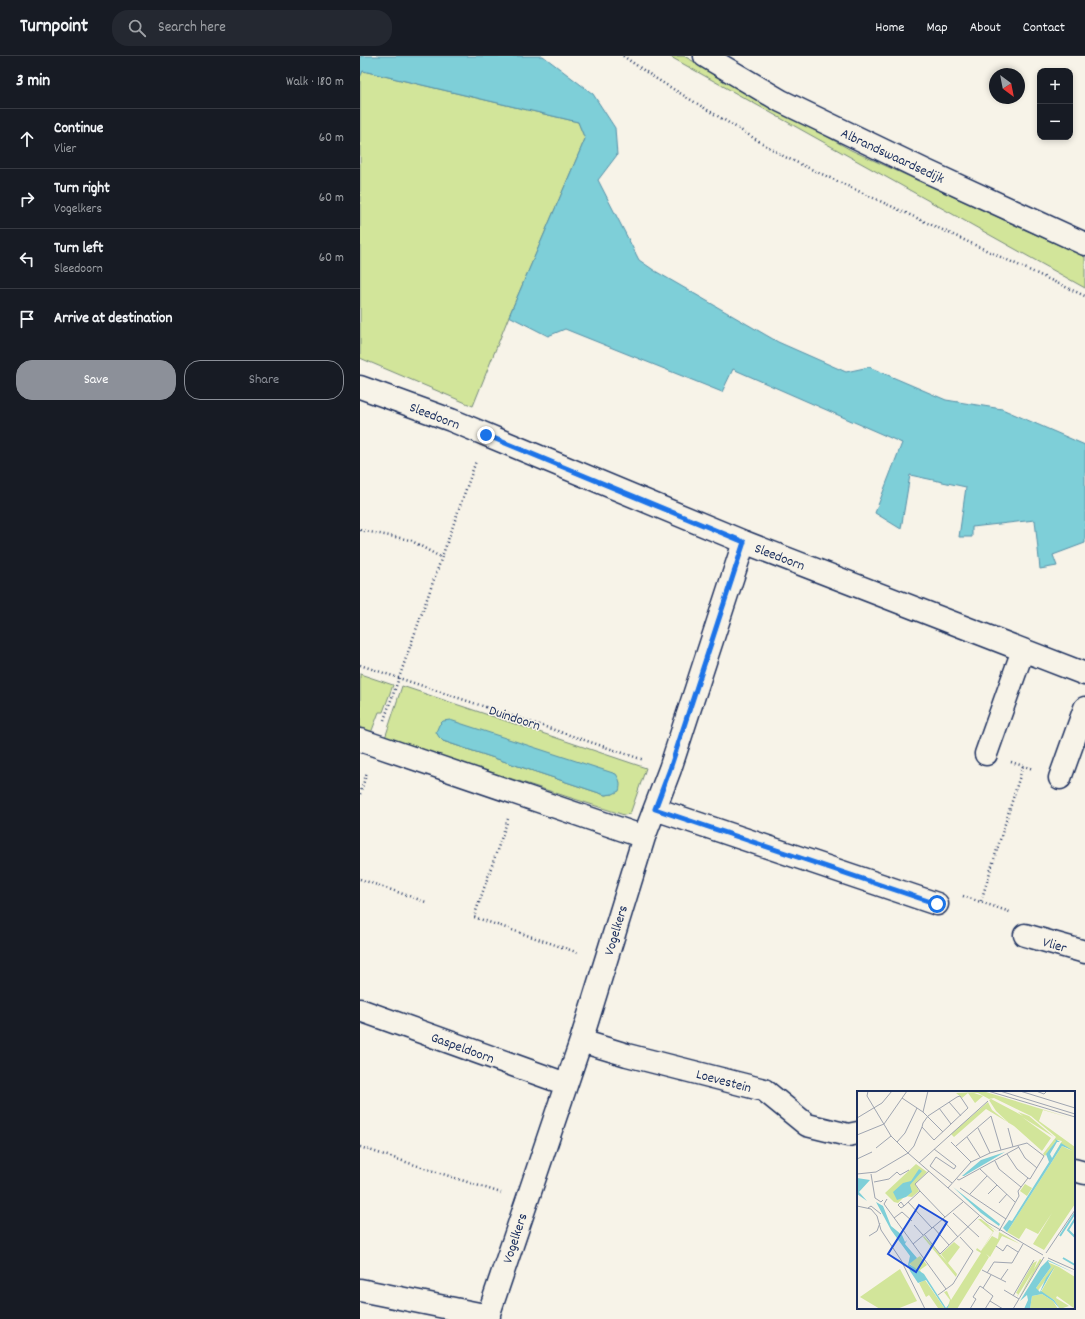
<!DOCTYPE html>
<meta charset="utf-8">
<style>
:root{--surface:#171b24;--page:#242831;--text:#f1f3f6;--muted:#9ea1a6;--line:#363941;--accent:#8c9099}
body{margin:0;font-family:Dekko,sans-serif;background:var(--page);color:var(--text)}
.controls{position:absolute;right:12px;top:12px;display:grid;overflow:hidden;border-radius:8px;box-shadow:0 2px 6px #0003}
.controls button{width:36px;height:36px;display:grid;place-items:center;padding:0;border:0;border-bottom:1px solid var(--line);background:var(--surface);color:var(--text);font:20px sans-serif}
.compass{position:absolute;left:629px;top:12px;width:36px;height:36px;border-radius:50%;background:var(--surface);box-shadow:0 2px 6px #0003;rotate:148deg}
.stop{position:absolute;width:12px;height:12px;margin:-9px;border:3px solid #1a73e8;border-radius:50%;background:#fff}
.stop.end{background:#1a73e8;border-color:#fff;box-shadow:0 1px 4px #0008}
.list{margin:0;padding:0;list-style:none}
h2{display:flex;justify-content:space-between;align-items:center;height:52px;margin:0;padding:0 16px;font-size:17px}
h2 small{font-size:13px;font-weight:400;color:var(--muted)}
.list li{display:grid;grid-template-columns:26px 1fr auto;gap:12px;align-items:center;box-sizing:border-box;height:60px;padding:0 16px;border-top:1px solid var(--line)}
.list b{display:block;font-size:15px;white-space:nowrap}
.list p{margin:0;font-size:13px;white-space:nowrap;color:var(--muted)}
.list em{font-size:13px;font-style:normal;color:var(--muted)}
.actions{display:flex;gap:8px;padding:12px 16px}
.actions a{flex:1;padding:9px 0;border:1px solid var(--accent);border-radius:16px;text-align:center;font-size:14px;color:var(--accent)}
.actions .main{background:var(--accent);color:#fff}
.icon{flex:none;width:22px;height:22px;fill:none;stroke:currentColor;stroke-width:2;stroke-linecap:round;stroke-linejoin:round}
.map{position:relative;flex:none;width:725px;height:1263px;overflow:hidden}
header{display:flex;align-items:center;gap:24px;box-sizing:border-box;height:56px;padding:0 20px;background:var(--surface);border-bottom:1px solid var(--line)}
header strong{font-size:19px}
nav{display:flex;gap:22px;margin-inline-start:auto;font-size:14px}
.search{width:280px;height:36px;background:var(--page);display:flex;align-items:center;gap:10px;box-sizing:border-box;padding:0 14px;border-radius:16px;color:var(--muted);font-size:15px}
main{display:flex}
aside{flex:1;background:var(--surface)}
.map>svg:first-child{display:block}
.green{fill:#d2e59a;stroke:#768a7c;fill-rule:evenodd}
.water{fill:#7ecfd8;stroke:#568fa7}
.lines{fill:none;stroke-linecap:round;stroke-linejoin:round}
.street-casing{stroke:#1b2f5e;stroke-width:25}
.path{stroke:#1b2f5e;stroke-width:2.5;stroke-dasharray:1 3;stroke-linecap:butt}
.street{stroke:#f7f3e8;stroke-width:22}
.route{stroke:#1a73e8;stroke-width:5}
.labels{text-anchor:middle;stroke-width:3;stroke-linejoin:round;paint-order:stroke}
.street-label{font-size:14px;fill:#1b2f5e;stroke:#f7f3e8}
.inset-river{fill:none;stroke:#7ecfd8;stroke-width:2}
.inset-road{fill:none;stroke:#9fa5b1;stroke-width:1}
.view{fill:#1d4ed8;fill-opacity:0.15;stroke:#1d4ed8;stroke-width:2}
.inset-edge{fill:none;stroke:#1b2f5e;stroke-width:2}
</style>
<header>
<strong>Turnpoint</strong>
<div class="search"><svg class="icon" aria-label="search" viewBox="0 0 24 24"><circle cx="10" cy="10" r="6"/><path d="M15 15l6 6"/></svg>Search here</div>
<nav><a>Home</a><a>Map</a><a>About</a><a>Contact</a></nav>
</header>
<main>
<aside>
<h2>3 min<small>Walk · 180 m</small></h2>
<ul class="list">
<li><svg class="icon" aria-label="ahead" viewBox="0 0 24 24"><path d="M12 20V5M6 11l6-6 6 6"/></svg><div><b>Continue</b><p>Vlier</p></div><em>60 m</em></li>
<li><svg class="icon" aria-label="right" viewBox="0 0 24 24"><path d="M7 20v-9h11M14 6l5 5-5 5"/></svg><div><b>Turn right</b><p>Vogelkers</p></div><em>60 m</em></li>
<li><svg class="icon" aria-label="left" viewBox="0 0 24 24"><path d="M17 20v-9H6M10 6l-5 5 5 5"/></svg><div><b>Turn left</b><p>Sleedoorn</p></div><em>60 m</em></li>
<li><svg class="icon" aria-label="arrive" viewBox="0 0 24 24"><path d="M6 21V4h12l-3 4 3 4H6"/></svg><div><b>Arrive at destination</b></div></li>
</ul>
<div class="actions"><a class="main">Save</a><a>Share</a></div>
</aside>
<div class="map">
<svg width="725" height="1263" viewBox="0 0 725 1263">
<rect width="100%" height="100%" fill="#f7f3e8"/>
<filter id="ink" filterUnits="userSpaceOnUse"><feTurbulence type="fractalNoise" baseFrequency=".025" numOctaves="2"/><feDisplacementMap in="SourceGraphic" scale="8" xChannelSelector="R" yChannelSelector="G"/><feConvolveMatrix kernelMatrix="1 2 1 2 8 2 1 2 1" color-interpolation-filters="sRGB"/></filter>
<g filter="url(#ink)">
<path class="green" d="M309 0H324L491 94 725 201V232Z
M3 15 218 66 225 83 149 260 113 350 0 302V21Z
M0 618 33 629 23 656H19L11 677 0 673Z
M42 630 286 712 270 758 264 759 25 682ZM83 685 253 738 245 739Z"/>
<path class="water" d="M0 0H183L233 38 255 72 257 99 238 124 279 204 295 215 418 286 486 316 509 311 586 344 642 353 725 389V487L693 499 697 510 680 513 675 464 612 471V481H599L606 431 550 419 541 473 515 457 542 387 373 313 362 336 205 273 188 280 149 260 225 83 218 66 3 15 0 21Z
M90 664 256 718C260 724 261 728 259 735L253 738 245 739 83 685 79 681 76 676 79 669 83 665Z"/>
<g class="lines">
<g class="street-casing">
<path id="street" d="M345 0 421 45 564 114 725 188
M0 331 91 364 384 486 725 618
M0 684 284 781
M626 698 663 594
M700 722 725 652
M295 753 577 848
M665 879 725 896
M0 954 206 1028
M221 985 267 999 404 1034 447 1069 488 1079 498 1077
M714 1114 725 1117
M0 1234 129 1260
M127 1263 221 985 284 781 310 713 384 486"/>
</g>
<path class="path" d="M263 0 295 22 425 101 725 240
M0 474 50 484 82 502
M0 609 284 704
M24 664 116 405
M651 706 673 713
M0 738 7 716
M148 763 114 861 219 897
M0 823 66 846
M603 840 650 856
M621 845 663 710
M0 1091 141 1137"/>
<use href="#street" class="street"/>
</g>
</g>
<g class="lines" filter="url(#ink)">
<path class="route" d="M126 379 384 486 310 713 295 753 577 848"/>
</g>
<g class="labels">
<g class="street-label">
<text transform="translate(533 99) rotate(25)" y="5">Albrandswaardsedijk</text>
<text transform="translate(75 359) rotate(21)" y="5">Sleedoorn</text>
<text transform="translate(420 500) rotate(21)" y="5">Sleedoorn</text>
<text transform="translate(155 661) rotate(18)" y="5">Duindoorn</text>
<text transform="translate(255 874) rotate(-73)" y="5">Vogelkers</text>
<text transform="translate(695 888) rotate(16)" y="5">Vlier</text>
<text transform="translate(103 991) rotate(20)" y="5">Gaspeldoorn</text>
<text transform="translate(364 1024) rotate(15)" y="5">Loevestein</text>
<text transform="translate(154 1182) rotate(-72)" y="5">Vogelkers</text>
</g>
</g>
<g transform="translate(497 1035)">
<rect width="218" height="218" fill="#f7f3e8"/>
<path d="M99 1H129L214 27 186 19 182 30 218 56V113L187 159 176 153 195 122 181 143 169 137 162 148 150 141 205 55 215 60 204 53 195 67 205 50 200 49 188 65 186 63 199 46 174 25 137 7 132 8 121 2ZM99 2H117L126 5 118 12 111 2 105 7ZM134 8 166 25 161 21 172 25 197 46 165 26 194 47 185 60 157 35 129 18 97 46 94 43 131 11 135 19 153 33 139 20 132 9ZM59 73 70 81 58 93 62 100 55 106 48 105 41 112 37 111 28 102ZM168 93 175 97 170 105 163 100ZM121 128H124L141 141 130 134 137 140 125 159 135 145 141 148 142 141 163 153 145 145 133 166 129 163 132 166 100 218H90L93 209 87 201 90 200 94 209 124 162 119 159 120 157 124 160 136 141ZM67 145 90 171 84 163 97 151 103 156 91 172 100 183 99 186 66 146ZM63 165 70 174 63 179 64 181 60 180 52 172ZM183 168 185 169 162 207 176 180 160 206 161 203 159 202 176 172 180 170 177 178ZM190 171 202 176 218 186V218L200 205 199 207 212 215 203 218 197 209 184 201 198 176 180 201 179 197 194 176ZM43 178 60 210 40 218H23L3 206ZM68 189 88 218 81 217 72 204 69 206 62 192ZM185 203 196 210 201 218H173L175 205Z" fill="#d2e59a"/>
<path d="M198 48 203 51H200L193 63 195 67 204 52 215 59 205 55 150 141 146 137 152 129 155 130 192 71 189 63 199 50ZM148 61 107 85H105L124 69ZM62 78 65 80 53 94 55 101 49 106 40 109 36 101 46 92 54 90ZM0 87 13 89 2 101 10 110 0 103ZM96 96 143 133 142 135 124 122ZM19 111 26 115 34 135 45 144 48 151 50 149 48 153 60 167 52 173 67 183 89 217 93 212 90 218H88L69 189 61 192 53 180 51 174 53 165 34 139ZM191 169 218 182 191 170 194 176 179 197 183 201 189 187 198 175 184 200 197 209 203 218 196 210 185 203 175 205 173 218H167L171 209 170 204 163 210 184 176Z" fill="#7ecfd8"/>
<path class="inset-river" d="M218 128 211 139 218 146M203 145 218 122M206 167 218 174"/>
<path class="inset-road" d="M11 0 10 5 34 45 51 62 130 131 186 164M131 0 218 26M143 0 218 23M163 0 218 17M179 0 187 3 190 0M45 7 66 21 86 41M92 11 104 25M82 17 94 33M66 21 71 0M0 27 25 12 35 0M121 37 133 62M151 37 156 56M0 44 27 33 50 0M110 46 123 66M40 51 48 42 60 17M94 51 114 71M99 55 134 25 144 59M161 55 168 67 180 77M19 57 34 45M77 58 99 75 97 78 79 66 73 75 95 92M150 63 160 78 171 87M0 68 15 61M138 70 142 78 164 96M62 72 131 10M123 78 158 111M0 83 19 81 51 62 57 55 59 50 65 36 66 32 71 25 100 6 103 5 111 17 77 49 65 36M14 83 18 107 24 111 26 109M100 88 102 89 162 56M17 91 32 88 40 81 43 84 52 79M91 97 114 71 133 62 170 52 187 65 173 88 171 87 161 100 162 105 142 140M103 97 149 128M63 100 88 126M113 103 130 85M131 103 140 94M30 108 27 113 89 198M44 111 47 115 44 117 41 114ZM51 111 75 137M142 112 150 103M0 115 14 118 20 125 24 139 44 169 68 218M47 115 63 100 58 93 72 80M11 117 14 115 24 123M96 122 122 146M37 127 45 121 55 130M85 128 101 146M57 134 66 144M76 136 92 154M67 143 83 163 122 125M12 145 20 140 23 132M56 153 106 111M139 155 146 160 150 154 161 161M189 162 218 119M191 167 218 179M125 179 149 191M130 182 137 171 155 172 166 153M144 188 151 178M126 197 136 205 128 218M147 199 162 208M81 204 96 193 116 160 103 146M156 205 177 169M133 210 146 218M113 218 119 208 116 206 123 195 126 197 134 184M156 218 187 166"/>
<path class="view" d="M62 114 90 131 59 181 31 163Z"/>
<rect width="218" height="218" class="inset-edge"/>
</g>
</svg>
<div class="controls">
<button>+</button>
<button>−</button>
</div>
<svg class="compass" viewBox="-18 -18 36 36"><path d="M0-13l5 13h-10z" fill="#e53935"/><path d="M0 13l5-13h-10z" fill="#9ea1a6"/></svg>
<div class="stop" style="left:577px;top:848px"></div>
<div class="stop end" style="left:126px;top:379px"></div>
</div>
</main>
